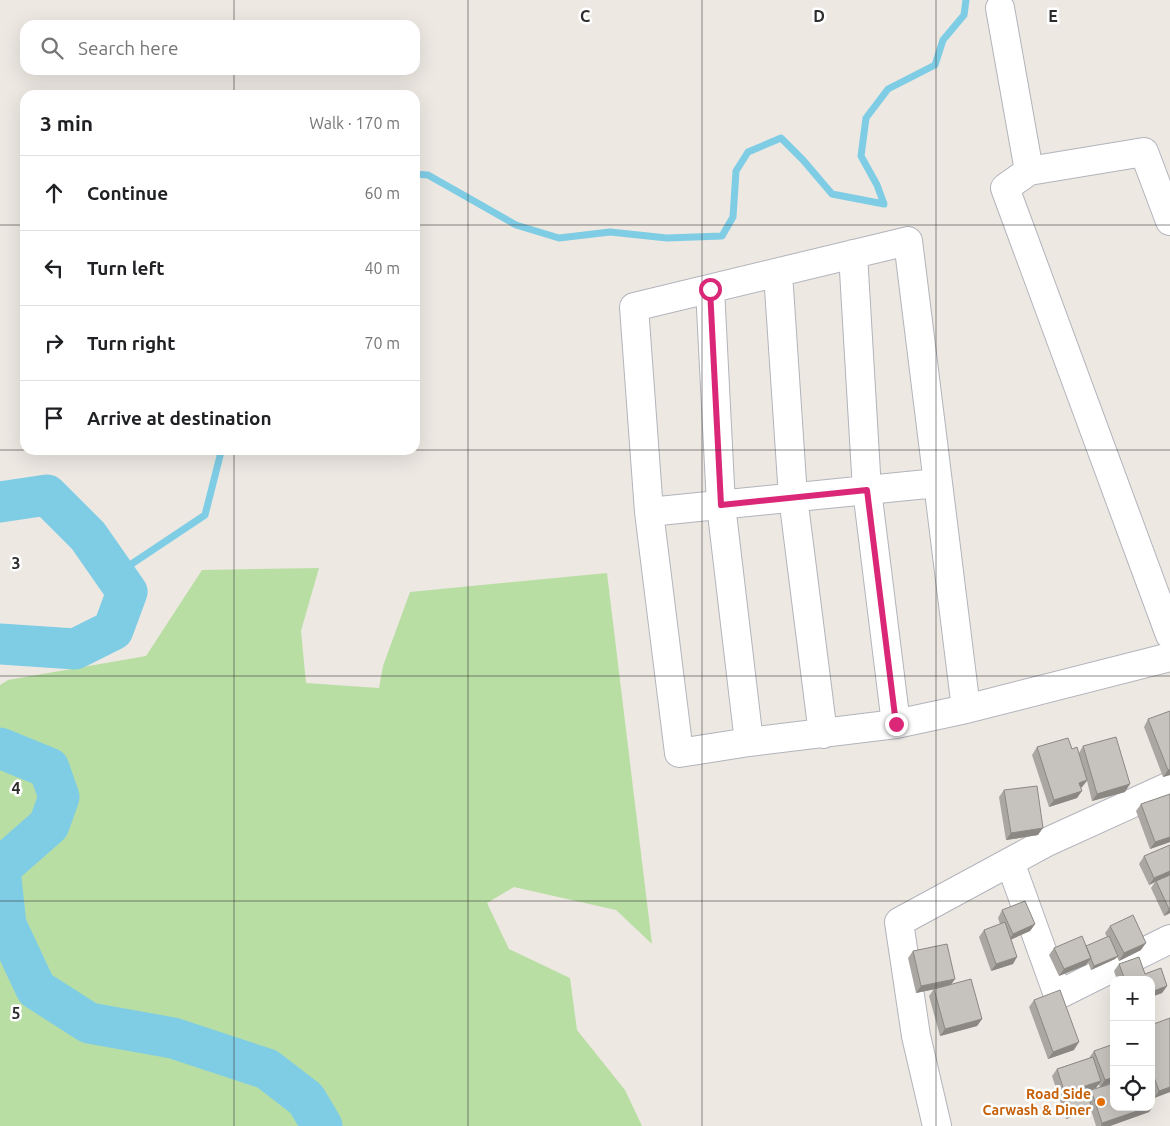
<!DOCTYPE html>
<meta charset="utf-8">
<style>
:root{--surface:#fff;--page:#f6f6f6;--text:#202124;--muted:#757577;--line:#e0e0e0}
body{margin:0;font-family:Ubuntu,sans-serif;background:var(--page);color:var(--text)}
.controls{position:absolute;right:15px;bottom:15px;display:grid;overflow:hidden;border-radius:10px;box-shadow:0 5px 20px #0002}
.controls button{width:45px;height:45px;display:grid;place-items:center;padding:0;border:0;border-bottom:1px solid var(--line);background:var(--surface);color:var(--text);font:25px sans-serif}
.stop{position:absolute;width:15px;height:15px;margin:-11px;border:4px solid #db2777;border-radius:50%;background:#fff}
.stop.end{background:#db2777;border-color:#fff;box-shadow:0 1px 5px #0008}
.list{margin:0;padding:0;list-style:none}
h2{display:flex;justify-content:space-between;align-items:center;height:65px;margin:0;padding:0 20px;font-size:21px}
h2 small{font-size:16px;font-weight:400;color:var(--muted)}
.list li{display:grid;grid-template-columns:32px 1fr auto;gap:15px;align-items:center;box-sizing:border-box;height:75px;padding:0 20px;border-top:1px solid var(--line)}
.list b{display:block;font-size:19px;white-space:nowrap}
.list em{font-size:16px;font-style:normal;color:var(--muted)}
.icon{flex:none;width:28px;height:28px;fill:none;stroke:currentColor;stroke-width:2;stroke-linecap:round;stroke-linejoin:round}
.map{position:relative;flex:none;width:1170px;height:1126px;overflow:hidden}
.search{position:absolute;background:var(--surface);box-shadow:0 5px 20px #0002;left:20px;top:20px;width:400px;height:55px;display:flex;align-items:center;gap:12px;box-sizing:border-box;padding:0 18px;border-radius:15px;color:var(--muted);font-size:19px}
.panel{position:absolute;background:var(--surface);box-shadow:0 5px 20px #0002;left:20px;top:90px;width:400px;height:365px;border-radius:15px}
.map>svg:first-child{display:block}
.green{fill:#b9dea4}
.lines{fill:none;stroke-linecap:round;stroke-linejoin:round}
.stream{stroke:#7fcde5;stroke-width:7}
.river{stroke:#7fcde5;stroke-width:41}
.minor-casing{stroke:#b2b4bc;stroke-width:30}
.minor{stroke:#fff;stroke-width:28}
.wall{fill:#aaa7a3}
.shaded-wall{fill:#8b8884}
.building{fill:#c6c2bd;stroke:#8b8884}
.route{stroke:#db2777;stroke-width:6}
.grid{fill:none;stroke:#2d2d2d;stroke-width:1;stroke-opacity:0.55}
.food-dot{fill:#e8710a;stroke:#fff;stroke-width:2}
.labels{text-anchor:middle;stroke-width:5;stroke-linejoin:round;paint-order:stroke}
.food-label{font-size:14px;font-weight:bold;fill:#c56008;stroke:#fff;text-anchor:end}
.grid-label{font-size:16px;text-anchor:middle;font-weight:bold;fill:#2d2d2d;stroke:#fff;stroke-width:5;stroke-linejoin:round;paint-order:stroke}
</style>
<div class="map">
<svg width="1170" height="1126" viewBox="0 0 1170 1126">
<rect width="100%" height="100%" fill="#ede8e2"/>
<path class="green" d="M319 568 301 631 306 683 379 688 383 666 410 592 607 573 652 944 616 910 514 887 487 903 509 949 570 978 577 1030 625 1090 642 1126H0V685L8 680 146 656 202 570Z"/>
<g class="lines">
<path class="stream" d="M415 174 428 175 516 225 559 238 610 232 667 238 722 236 733 217 736 171 748 152 781 138 803 160 832 194 884 204 877 185 861 156 866 118 888 89 935 65 943 40 964 15 966 0
M115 575 205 515 221 452 219 450"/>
<path class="river" d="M0 502 47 495 88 536 127 592 113 630 75 649 0 644
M0 748 49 768 59 797 49 825 0 868
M0 869 6 925 36 989 89 1023 173 1038 267 1069 306 1099 322 1126"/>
<g class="minor-casing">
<path id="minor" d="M1000 8 1029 171
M1170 221 1144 152 1029 171 1005 188 1170 635
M853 254 867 490 896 724
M778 273 793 497 823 734
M710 289 721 505 749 742
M649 512 937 483
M966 709 908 241 634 307 649 512 679 753 749 742 896 724 966 709 1170 657
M1010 862 1058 995 1170 939
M937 1126 916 1036 899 922 1047 842 1170 786"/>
</g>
<use href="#minor" class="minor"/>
</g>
<path class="wall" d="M1148 719 1170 775 1163 777 1144 727Z
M1083 746 1125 792 1092 801 1087 781 1082 787 1080 788 1077 798 1049 807 1032 755 1037 747 1072 749 1079 753Z
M1004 790 1038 835 1006 840 999 797Z
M1170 794V842L1150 849 1136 811 1141 804Z
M1170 845V913L1164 916 1151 888 1155 882 1149 885 1139 864 1144 856Z
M1002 910 1035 924 1030 931 1011 939 1013 964 991 971 979 937 984 930 1000 924 998 918Z
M1110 926 1141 950 1119 961 1117 957 1115 959 1091 970 1088 962 1086 965 1059 976 1049 955 1054 948 1086 946 1107 937 1105 933Z
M913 951 955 979 950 985 982 1019 977 1026 940 1036 929 996 934 989H935L916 993 908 958Z
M1139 957 1145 974 1161 968 1167 986 1162 993 1151 997V980H1117L1114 971 1119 964Z
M1034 1000 1074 1050 1048 1059 1029 1007Z
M1151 1025 1170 1092 1154 1098 1151 1089Z
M1094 1051 1114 1082 1100 1087 1098 1084 1096 1088 1086 1091 1088 1095 1091 1090 1149 1112 1110 1126H1096L1090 1107 1086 1112 1066 1119 1052 1076 1057 1069 1089 1058Z"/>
<path class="shaded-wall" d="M1170 769V775L1163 777 1168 770Z
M1087 780 1082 787 1074 790 1079 783Z
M1130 784 1125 792 1092 801 1097 794Z
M1082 791 1077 798 1049 807 1054 800Z
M1043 828 1038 835 1006 840 1011 833Z
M1170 837V842L1150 849 1155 842Z
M1170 871V876L1156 881 1155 882 1149 885 1154 878Z
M1170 908V913L1164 916 1169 909Z
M1035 924 1030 931 1008 941 1013 934Z
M1146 943 1141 950 1119 961 1124 953Z
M1118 956 1115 959 1091 970 1094 966Z
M1017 957 1013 964 991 971 996 964Z
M1091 958 1086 965 1059 976 1064 969Z
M955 979 950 986 916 993 921 986Z
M1167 986 1162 993 1151 997V992Z
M982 1019 977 1026 940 1036 945 1029Z
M1079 1042 1074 1050 1048 1059 1053 1052Z
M1114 1077V1082L1100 1087 1105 1080Z
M1101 1081 1096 1088 1080 1093 1085 1086Z
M1170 1087V1092L1154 1098 1159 1091Z
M1091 1105 1086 1112 1066 1119 1071 1112Z
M1154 1105 1149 1112 1110 1126H1101L1102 1123 1149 1107H1151V1106Z"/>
<path class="building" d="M1170 711V769L1168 770 1148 719Z
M1116 737 1130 784 1097 794 1083 746Z
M1068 738 1072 749 1077 747 1087 780 1079 783 1082 791 1054 800 1037 747Z
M1037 786 1043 828 1011 833 1004 790Z
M1170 794V837L1155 842 1141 804Z
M1170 845V871L1154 878 1144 856Z
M1170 875V908L1169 909 1156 881Z
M1025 901 1035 924 1013 934 1002 910Z
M1133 915 1146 943 1124 953 1110 926Z
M1005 922 1017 957 996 964 984 930Z
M1082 936 1091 958 1064 969 1054 948Z
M1109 936 1118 956 1094 966 1086 946Z
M947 944 955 979 921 986 913 951Z
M1139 957 1145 974 1161 968 1167 986 1151 992V980H1125L1119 964Z
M971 979 982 1019 945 1029 934 989Z
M1060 990 1079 1042 1053 1052 1034 1000Z
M1170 1018V1087L1159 1091 1151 1069V1025Z
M1114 1044V1077L1105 1080 1094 1051Z
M1093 1057 1101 1081 1085 1086 1091 1105 1071 1112 1057 1069Z
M1114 1083V1107H1149L1102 1123 1091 1090Z
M1151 1098 1154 1105 1151 1106Z"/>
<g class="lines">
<path class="route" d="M710 289 721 505 867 490 896 724"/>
</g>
<path class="grid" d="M234 0V25M468 0V1126M702 0V1126M936 0V1126M234 70V95M0 225H25M415 225H1170M0 450H1170M234 450V1126M0 676H1170M0 901H1170"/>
<circle class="food-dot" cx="1101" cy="1102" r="5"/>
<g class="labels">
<g class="food-label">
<text x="1091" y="1099">Road Side<tspan x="1091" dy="16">Carwash &amp; Diner</tspan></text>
</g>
</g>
<g class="grid-label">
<text x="585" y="22">C</text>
<text x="819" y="22">D</text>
<text x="1053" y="22">E</text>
<text x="16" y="569">3</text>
<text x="16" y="794">4</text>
<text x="16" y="1019">5</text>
</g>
</svg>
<div class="controls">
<button>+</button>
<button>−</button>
<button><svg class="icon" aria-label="locate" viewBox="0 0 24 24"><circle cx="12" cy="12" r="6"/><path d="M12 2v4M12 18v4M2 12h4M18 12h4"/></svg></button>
</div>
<div class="stop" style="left:710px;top:289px"></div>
<div class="stop end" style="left:896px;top:724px"></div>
<div class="search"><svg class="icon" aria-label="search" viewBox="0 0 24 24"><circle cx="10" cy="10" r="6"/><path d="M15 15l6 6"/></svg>Search here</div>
<section class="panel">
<h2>3 min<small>Walk · 170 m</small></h2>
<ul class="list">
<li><svg class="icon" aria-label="ahead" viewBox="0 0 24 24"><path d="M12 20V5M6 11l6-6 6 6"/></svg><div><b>Continue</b></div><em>60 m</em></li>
<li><svg class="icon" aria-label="left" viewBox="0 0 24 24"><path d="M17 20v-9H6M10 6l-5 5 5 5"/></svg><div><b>Turn left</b></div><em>40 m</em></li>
<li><svg class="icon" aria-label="right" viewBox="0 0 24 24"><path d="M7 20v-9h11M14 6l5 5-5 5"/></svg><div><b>Turn right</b></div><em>70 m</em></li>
<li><svg class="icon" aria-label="arrive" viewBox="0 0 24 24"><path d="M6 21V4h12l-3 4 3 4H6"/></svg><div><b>Arrive at destination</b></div></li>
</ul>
</section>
</div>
